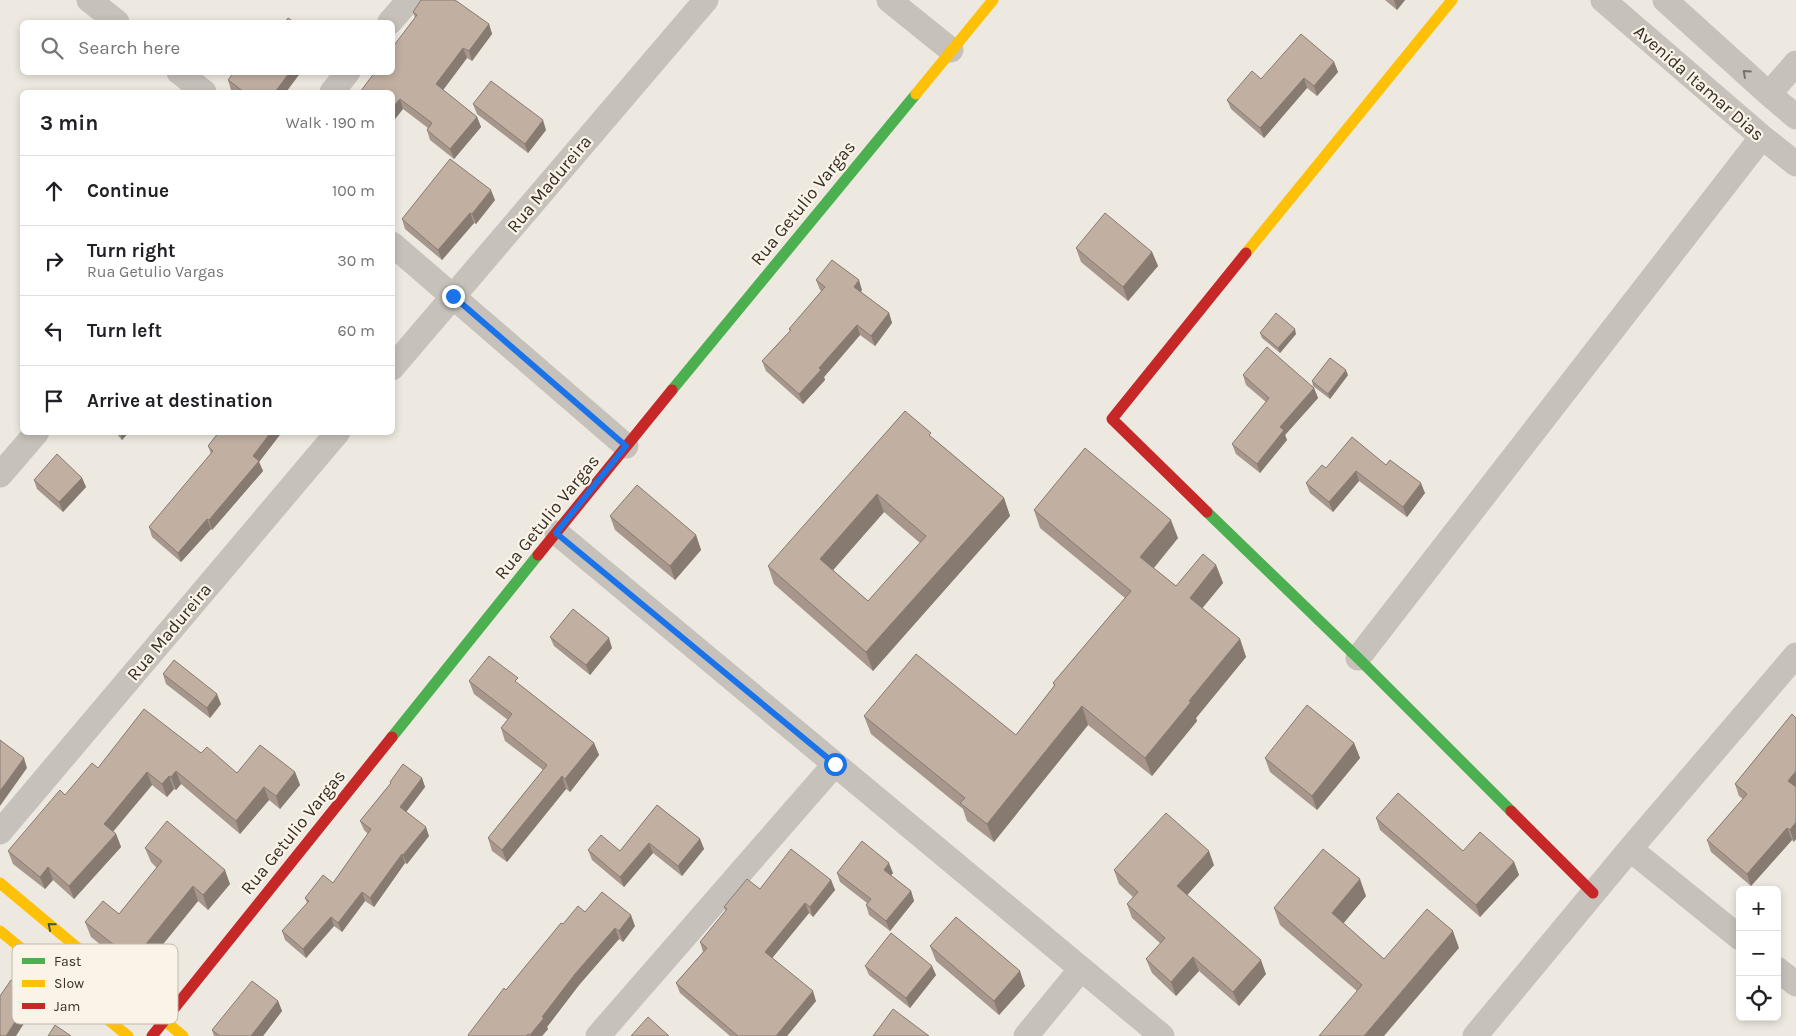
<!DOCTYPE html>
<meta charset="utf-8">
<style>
:root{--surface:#fff;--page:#f2f2f2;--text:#202124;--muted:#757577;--line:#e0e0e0}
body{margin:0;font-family:Karla,sans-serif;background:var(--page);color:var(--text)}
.controls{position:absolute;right:15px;bottom:15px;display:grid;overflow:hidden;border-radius:8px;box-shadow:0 2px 8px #0003}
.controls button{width:45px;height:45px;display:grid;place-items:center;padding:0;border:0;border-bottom:1px solid var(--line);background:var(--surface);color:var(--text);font:25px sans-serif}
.stop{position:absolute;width:15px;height:15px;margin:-11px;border:4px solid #1a73e8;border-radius:50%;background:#fff}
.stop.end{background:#1a73e8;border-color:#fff;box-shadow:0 1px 5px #0008}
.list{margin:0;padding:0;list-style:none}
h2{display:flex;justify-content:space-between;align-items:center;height:65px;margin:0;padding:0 20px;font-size:21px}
h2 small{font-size:16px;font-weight:400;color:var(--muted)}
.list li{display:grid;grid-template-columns:32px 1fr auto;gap:15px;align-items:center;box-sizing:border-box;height:70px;padding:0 20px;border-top:1px solid var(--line)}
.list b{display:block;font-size:19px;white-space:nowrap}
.list p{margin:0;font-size:16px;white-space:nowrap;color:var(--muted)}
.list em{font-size:16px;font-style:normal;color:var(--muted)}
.icon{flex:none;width:28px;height:28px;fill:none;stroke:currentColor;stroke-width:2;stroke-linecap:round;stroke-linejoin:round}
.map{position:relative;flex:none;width:1796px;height:1036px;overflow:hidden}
.search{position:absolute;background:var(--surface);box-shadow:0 2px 8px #0003;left:20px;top:20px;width:375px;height:55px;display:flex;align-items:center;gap:12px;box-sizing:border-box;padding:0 18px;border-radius:8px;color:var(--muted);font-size:19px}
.panel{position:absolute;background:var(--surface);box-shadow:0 2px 8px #0003;left:20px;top:90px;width:375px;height:345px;border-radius:8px}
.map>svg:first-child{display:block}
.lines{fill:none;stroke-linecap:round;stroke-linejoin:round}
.street{stroke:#c6c1ba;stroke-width:25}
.fast{stroke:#4caf50;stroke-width:11}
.slow{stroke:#ffc107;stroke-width:11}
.jam{stroke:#c62828;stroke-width:11}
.wall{fill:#a6968b;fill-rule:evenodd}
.shaded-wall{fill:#877a71}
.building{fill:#c1afa2;stroke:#877a71;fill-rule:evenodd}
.oneway{stroke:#77706a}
.oneway2{stroke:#3e5b36}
.route{stroke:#1a73e8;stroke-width:6}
.labels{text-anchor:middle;stroke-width:4.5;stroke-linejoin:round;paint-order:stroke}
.street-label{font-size:18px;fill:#372e28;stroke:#faf4e8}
.key{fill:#faf4e8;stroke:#c0b9ae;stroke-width:1}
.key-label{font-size:14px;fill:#372e28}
</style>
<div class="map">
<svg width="1796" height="1036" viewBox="0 0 1796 1036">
<rect width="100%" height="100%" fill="#ede9e0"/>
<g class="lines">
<path class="street" d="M89 0 117 22
M889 0 951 50
M1603 0 1762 137 1796 164
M1665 0 1769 94 1796 117
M390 22 409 0
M179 72 204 92
M332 92 348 72
M1769 94 1796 63
M392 244 626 446
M392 368 706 0
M0 475 37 432
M557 533 1162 1036
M1358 658 1762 137
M0 832 338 432
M1630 849 1740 938
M1777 969 1796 984
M598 1036 835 764
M1026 1036 1081 969
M1475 1036 1630 849 1796 655"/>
<path class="fast" d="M672 390 916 94
M1207 512 1358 658 1511 811
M392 737 538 555"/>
<path class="slow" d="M916 94 993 0
M1246 253 1452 0
M0 883 183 1036
M0 931 128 1036"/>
<path class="jam" d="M1207 512 1112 419 1246 253
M538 555 672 390
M1511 811 1593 893
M152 1036 392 737"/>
</g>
<path class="wall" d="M1385 0H1405L1397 10Z
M413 12 489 24 492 34 472 61 467 58 443 90 477 117 481 127 454 159 430 140 427 130 428 128 403 109 375 72 415 18Z
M1334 62 1338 72 1317 96 1307 88 1264 138 1231 109 1227 100 1261 79Z
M301 72 286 92H235L231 90 228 80Z
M473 104 546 130 528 153 477 114Z
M495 200 476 224 474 223 442 260 405 229 402 219Z
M1076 248 1152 252 1158 266 1128 301 1081 262Z
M816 280 862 290 861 292 889 313 892 323 875 346 860 335 824 377 825 380 803 404 766 371 762 361 790 331 789 329 822 291 820 290Z
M1260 333 1296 334 1280 353 1262 338Z
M1243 375 1314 388 1318 398 1285 435 1287 440 1260 473 1236 454 1232 444 1266 402 1246 385Z
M1348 375 1330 399 1313 386 1312 381Z
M115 432H129L122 440Z
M219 432H282L259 462 263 471 212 530 211 529 181 562 152 537 149 527 211 454 208 446Z
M933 438 1004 498 1010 516 873 671 774 584 768 566ZM884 512 920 543 868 601 833 570Z
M1386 465 1425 493 1407 517 1359 481 1333 512 1310 493 1306 483 1326 468Z
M82 478 86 487 63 512 37 489 34 480Z
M1034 510 1178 538 1154 568 1176 586 1216 565 1223 583 1202 608 1240 639 1246 657 1196 718 1197 721 1152 776 1088 725 994 842 967 821 963 809 871 734 864 716 1016 735 1054 686 1053 683 1125 598 1040 528Z
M610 516 696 535 701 550 675 580 615 530Z
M550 637 612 648 590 675 554 646Z
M163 674 221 704 210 718 166 684Z
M469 681 520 685 594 743 599 755 570 792 566 789 507 862 492 851 488 838 543 770 505 741 501 728 508 720 474 694Z
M1792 714 1794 842 1792 840 1751 886 1711 852 1707 840 1743 799 1739 796 1735 784Z
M1354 743 1360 758 1317 810 1270 772 1265 758Z
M201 753 237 773 295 772 300 785 280 809 269 800 240 834 181 784 176 790 174 789 167 797 152 785 113 832 116 834 121 847 74 899 53 880 45 889 13 864 8 851 65 795 98 768Z
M422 778 425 787 406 812 429 836 407 864 405 863 374 907 365 901 342 932 334 926 306 958 285 940 282 931 307 903 305 898 333 883 368 834 364 830 360 821 391 783 390 782Z
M657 805 700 839 704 849 682 876 653 853 624 887 592 860 588 850 620 851Z
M1376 818 1463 851 1514 862 1519 875 1480 917 1380 830Z
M145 848 230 884 208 910 198 901 138 975 91 937 85 922 119 914 157 868 151 862Z
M1214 865 1187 895 1266 974 1239 1006 1199 971 1176 996 1152 973 1146 959 1161 944 1132 918 1127 904 1133 897 1119 884 1114 870Z
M837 873H893L891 875 911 891 914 901 890 931 869 915 866 905 867 903 840 882Z
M831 880 835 890 813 917 809 913 772 958 816 1001 787 1036H730L680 993 676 983 703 952 700 942 726 911 724 907 760 889Z
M1366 896 1343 923 1384 959 1459 948 1357 991 1280 925 1274 908Z
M585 912 635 926 623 942 619 939 579 985 547 1027 548 1029 542 1036H468L506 990 563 924Z
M930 946 1025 986 999 1015 936 961Z
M865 966 936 975 910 1008 869 975Z
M278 1001 282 1011 263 1036H214L212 1030Z"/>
<path class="shaded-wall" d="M1394 0H1405L1397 10Z
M489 24 492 34 472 61 469 51Z
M463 48 467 58 440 94 436 84Z
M1334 62 1338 72 1317 96 1314 86Z
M290 72H301L286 92H275Z
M1304 78 1307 88 1264 138 1260 128Z
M400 99 403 109 392 123V108Z
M477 117 481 127 454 159 450 149Z
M543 120 546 130 528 153 525 144Z
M491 190 495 200 476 224 472 214Z
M470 213 474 223 442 260 438 250Z
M1152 252 1158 266 1128 301 1123 287Z
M859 280 862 290 857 297 854 287Z
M889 313 892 323 875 346 871 336Z
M857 325 860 335 824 377 825 380 803 404 799 394 819 368Z
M1295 329 1296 334 1280 353 1278 348Z
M1346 370 1348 375 1330 399 1328 394Z
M1314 388 1318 398 1285 435 1287 440 1260 473 1257 464 1280 427Z
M120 432H129L122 440Z
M271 432H282L259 462 263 471 212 530 209 520 253 456Z
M1356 471 1359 481 1333 512 1329 502Z
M82 478 86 487 63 512 59 502Z
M1421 483 1425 493 1407 517 1403 507Z
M877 494 884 512 827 577 820 559Z
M1004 498 1010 516 873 671 866 652Z
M207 519 211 529 181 562 178 553Z
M1171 520 1178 538 1147 576 1140 557Z
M696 535 701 550 675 580 670 566Z
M1216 565 1223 583 1196 616 1190 598Z
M609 638 612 648 590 675 586 665Z
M1240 639 1246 657 1196 718 1197 721 1152 776 1145 758 1189 701Z
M217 694 221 704 210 718 207 708Z
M1082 706 1088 725 994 842 987 824Z
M594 743 599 755 570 792 565 779Z
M1354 743 1360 758 1317 810 1312 796Z
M24 758 27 768 0 806V791Z
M176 771 181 784 176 790 171 777Z
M1796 771V788L1788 781Z
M147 772 152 785 109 836 104 824Z
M295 772 300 785 280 809 276 796Z
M169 776 174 789 167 797 162 784Z
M562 776 566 789 507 862 502 850Z
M422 778 425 787 403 816 400 807Z
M264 787 269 800 240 834 236 821Z
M1796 822V839L1794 842 1790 830Z
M426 827 429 836 407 864 403 855Z
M1787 828 1792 840 1751 886 1747 874Z
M116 834 121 847 74 899 69 886Z
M700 839 704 849 682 876 678 866Z
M649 843 653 853 624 887 620 877Z
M1209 851 1214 865 1182 901 1177 886Z
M402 854 405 863 374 907 370 898Z
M1514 862 1519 875 1480 917 1476 905Z
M889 863 893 873 887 880 884 870Z
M48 867 53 880 45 889 40 877Z
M225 870 230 884 208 910 203 895Z
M1360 879 1366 896 1338 930 1332 913Z
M831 880 835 890 813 917 810 907Z
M193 886 198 901 138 975 133 960Z
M911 891 914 901 890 931 886 921Z
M362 892 365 901 342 932 338 923Z
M805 903 809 913 769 962 765 952Z
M631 915 635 926 623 942 619 931Z
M331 917 334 926 306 958 303 949Z
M615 928 619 939 579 985 547 1027 548 1029 542 1036H530L542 1017 575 974Z
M1453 931 1459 948 1384 1036H1364Z
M1193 957 1199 971 1176 996 1171 982Z
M1261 960 1266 974 1239 1006 1233 992Z
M932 966 936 975 910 1008 906 998Z
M1020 971 1025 986 999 1015 994 1001Z
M813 991 816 1001 787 1036H776Z
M33 994 37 1003 16 1036H6Z
M278 1001 282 1011 263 1036H251Z"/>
<path class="building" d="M421 0H455L489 24 469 51 463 48 436 84 477 117 450 149 427 130 432 123 400 99 392 108V92H360L375 72H392V48L417 15 413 12Z
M288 18 294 22H285Z
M1301 34 1334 62 1314 86 1304 78 1260 128 1227 100 1252 71 1261 79Z
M234 72H290L275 92H244L228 80Z
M491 81 543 120 525 144 473 104Z
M450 159 491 190 472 214 470 213 438 250 402 219Z
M1105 213 1152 252 1123 287 1076 248Z
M832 260 859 280 854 287 889 313 871 336 857 325 819 368 821 370 799 394 762 361 791 330 789 329 825 287 816 280Z
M1276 313 1295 329 1278 348 1260 333Z
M1267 347 1314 388 1280 427 1284 430 1257 464 1232 444 1269 398 1243 375Z
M1330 358 1346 370 1328 394 1312 381Z
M905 411 931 433 929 435 1004 498 866 652 768 566ZM877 494 926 536 868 601 820 559Z
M219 432H271L253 456 259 461 209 520 207 519 178 553 149 527 213 451 208 446Z
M1352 437 1386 465 1390 460 1421 483 1403 507 1356 471 1329 502 1306 483 1322 465 1326 468Z
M1085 448 1171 520 1140 557 1176 586 1203 554 1216 565 1190 598 1240 639 1189 701 1191 702 1145 758 1082 706 987 824 960 803 965 798 864 716 916 654 1016 735 1055 685 1053 683 1131 591 1034 510Z
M57 454 82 478 59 502 34 480Z
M637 485 696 535 670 566 610 516Z
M573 609 609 638 586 665 550 637Z
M489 656 518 678 515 681 594 743 565 779 562 776 502 850 488 838 547 765 501 728 512 714 469 681Z
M174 660 217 694 207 708 163 674Z
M1307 705 1354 743 1312 796 1265 758Z
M144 709 201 753 207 747 237 773 260 745 295 772 276 796 264 787 236 821 176 771 171 777 169 776 162 784 147 772 104 824 116 834 69 886 48 867 40 877 8 851 60 790 65 795 92 763 98 768Z
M1792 714 1796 718V771L1788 781 1796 787V822L1790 830 1787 828 1747 874 1707 840 1747 794 1735 784Z
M0 740 24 758 0 791Z
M403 764 422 778 400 807 426 827 403 855 402 854 370 898 362 892 338 923 331 917 303 949 282 931 309 901 305 898 323 875 333 883 371 829 360 821 391 783 390 782Z
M1398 793 1463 851 1480 832 1514 862 1476 905 1376 818Z
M657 805 700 839 678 866 649 843 620 877 588 850 601 835 620 851Z
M1166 813 1209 851 1177 886 1261 960 1233 992 1193 957 1171 982 1146 959 1165 938 1127 904 1138 892 1114 870Z
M167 821 225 870 203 895 193 886 133 960 85 922 103 901 119 914 162 861 145 848Z
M862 841 889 863 884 870 911 891 886 921 866 905 871 899 837 873Z
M791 849 831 880 810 907 805 903 765 952 813 991 776 1036H738L676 983 707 948 700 942 727 909 724 907 747 879 760 889Z
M1323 849 1360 879 1332 913 1384 959 1427 909 1453 931 1364 1036H1319L1362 985 1274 908Z
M602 892 631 915 619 931 615 928 575 974 542 1017 544 1018 530 1035 528 1034 526 1036H469L468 1035 504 988 506 990 561 923 563 924 578 906 585 912Z
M956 917 1020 971 994 1001 930 946Z
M891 933 932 966 906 998 865 966Z
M11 980 33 994 6 1036H0V996Z
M252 981 278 1001 251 1036H220L212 1030Z
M893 1009 929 1036H873Z
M648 1017 669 1036H631Z
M55 1025 71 1036H48Z"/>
<defs><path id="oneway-chevron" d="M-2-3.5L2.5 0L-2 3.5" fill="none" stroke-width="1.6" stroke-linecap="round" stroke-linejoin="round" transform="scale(1.25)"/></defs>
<use class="oneway" href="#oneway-chevron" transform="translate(1746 73) rotate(-138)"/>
<use class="oneway2" href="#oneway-chevron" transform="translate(51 926) rotate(-140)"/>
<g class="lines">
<path class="route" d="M453 296 626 446 556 533 835 764"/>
</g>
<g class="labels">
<g class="street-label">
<text transform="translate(1699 83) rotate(41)" y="6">Avenida Itamar Dias</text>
<text transform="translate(549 184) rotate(-50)" y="6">Rua Madureira</text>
<text transform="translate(803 203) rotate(-51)" y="6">Rua Getulio Vargas</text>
<text transform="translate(547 517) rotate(-51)" y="6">Rua Getulio Vargas</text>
<text transform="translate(169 632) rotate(-50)" y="6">Rua Madureira</text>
<text transform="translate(293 832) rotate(-51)" y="6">Rua Getulio Vargas</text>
</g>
</g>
<rect x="12" y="944" width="166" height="80" rx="8" class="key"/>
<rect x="22" y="958" width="23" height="6" fill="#4caf50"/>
<rect x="22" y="980" width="23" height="7" fill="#ffc107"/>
<rect x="22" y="1003" width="23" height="6" fill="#c62828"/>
<g class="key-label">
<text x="54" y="966">Fast</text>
<text x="54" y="988">Slow</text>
<text x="54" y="1011">Jam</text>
</g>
</svg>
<div class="controls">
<button>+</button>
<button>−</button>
<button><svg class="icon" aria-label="locate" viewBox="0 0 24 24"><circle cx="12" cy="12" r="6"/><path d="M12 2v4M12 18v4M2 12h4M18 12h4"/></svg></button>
</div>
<div class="stop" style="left:835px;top:764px"></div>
<div class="stop end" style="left:453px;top:296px"></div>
<div class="search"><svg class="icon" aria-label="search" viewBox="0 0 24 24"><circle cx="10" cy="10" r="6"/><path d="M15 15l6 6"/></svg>Search here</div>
<section class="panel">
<h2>3 min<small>Walk · 190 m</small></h2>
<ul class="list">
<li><svg class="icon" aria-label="ahead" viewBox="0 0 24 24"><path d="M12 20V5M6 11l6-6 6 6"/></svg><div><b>Continue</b></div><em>100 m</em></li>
<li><svg class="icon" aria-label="right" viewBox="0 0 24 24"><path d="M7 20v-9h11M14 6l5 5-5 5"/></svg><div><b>Turn right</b><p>Rua Getulio Vargas</p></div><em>30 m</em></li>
<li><svg class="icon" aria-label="left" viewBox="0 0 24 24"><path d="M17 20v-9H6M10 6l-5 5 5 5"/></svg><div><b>Turn left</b></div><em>60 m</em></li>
<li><svg class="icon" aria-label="arrive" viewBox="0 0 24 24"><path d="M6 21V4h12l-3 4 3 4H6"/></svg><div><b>Arrive at destination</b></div></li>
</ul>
</section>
</div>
